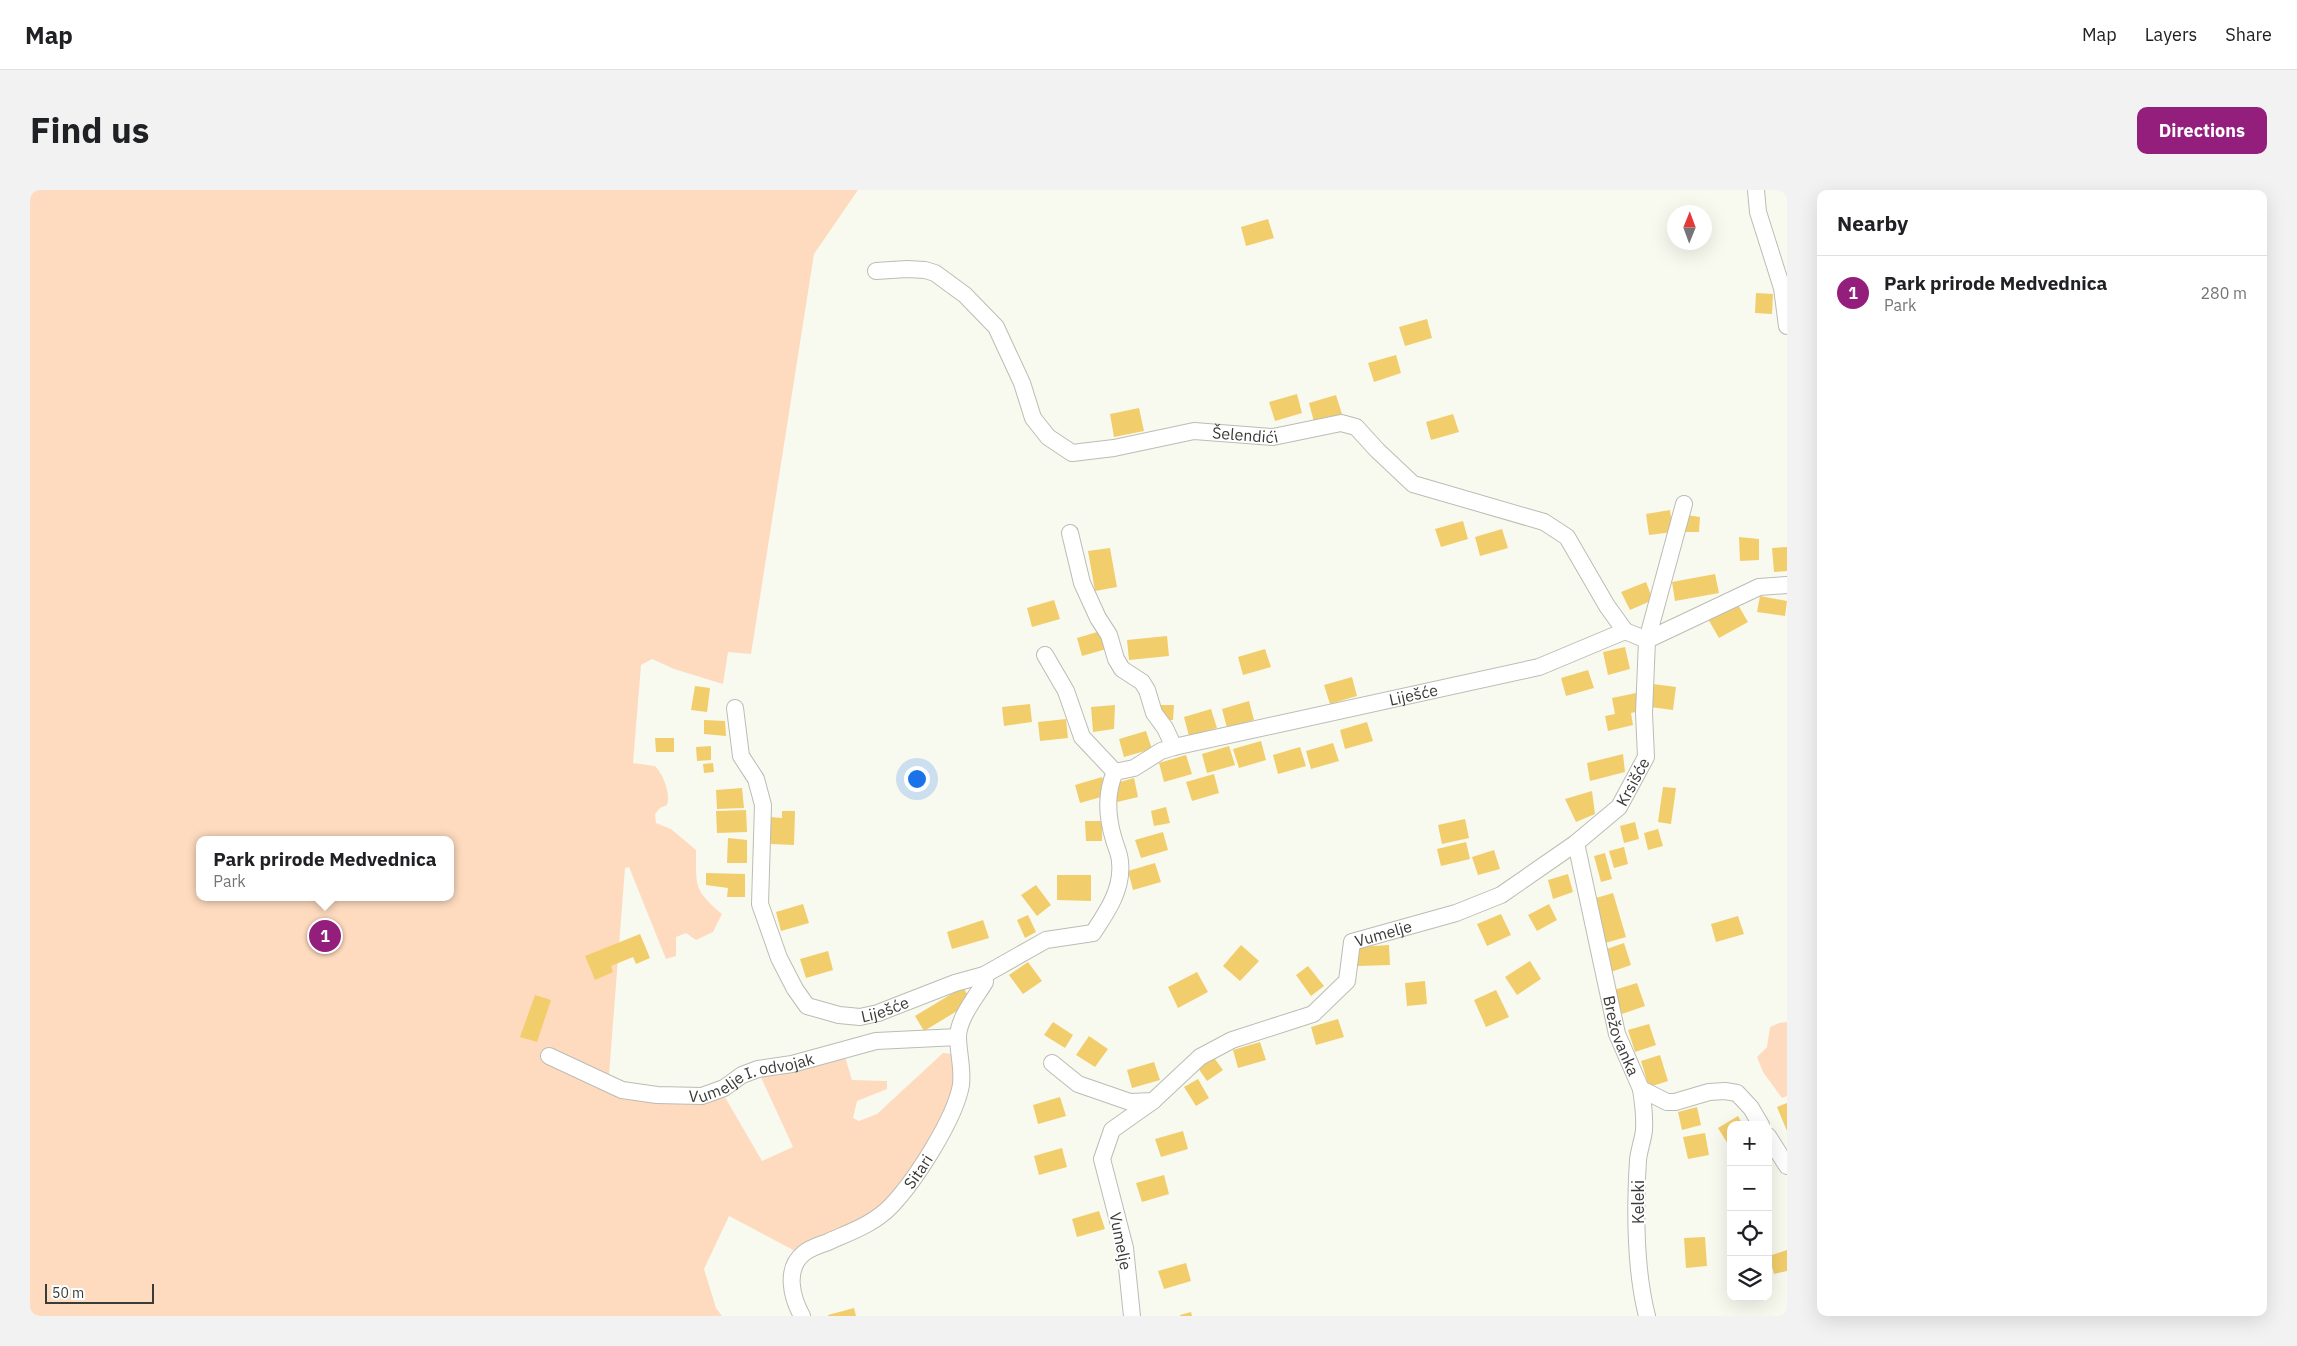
<!DOCTYPE html>
<meta charset="utf-8">
<style>
:root{--surface:#fff;--page:#f2f2f2;--text:#202124;--muted:#757577;--line:#e0e0e0;--accent:#931e7c}
body{margin:0;font-family:"IBM Plex Sans",sans-serif;background:var(--page);color:var(--text)}
.controls{position:absolute;right:15px;bottom:15px;display:grid;overflow:hidden;border-radius:10px;box-shadow:0 5px 20px #0002}
.controls button{width:45px;height:45px;display:grid;place-items:center;padding:0;border:0;border-bottom:1px solid var(--line);background:var(--surface);color:var(--text);font:25px sans-serif}
.compass{position:absolute;left:1637px;top:15px;width:45px;height:45px;border-radius:50%;background:var(--surface);box-shadow:0 5px 20px #0002;rotate:1deg}
.scale{position:absolute;left:15px;bottom:12px;width:109px;box-sizing:border-box;padding-left:5px;border:2px solid #3a3b37;border-top:0;font-size:14px;line-height:18px;white-space:nowrap;color:#3a3b37;-webkit-text-stroke:4px #fff;paint-order:stroke}
.you{position:absolute;left:886px;top:588px;width:18px;height:18px;margin:-12px;border:4px solid #fff;border-radius:50%;background:#1a73e8;box-shadow:0 0 0 8px #1a73e833}
.badge{display:grid;place-items:center;width:32px;height:32px;border-radius:50%;background:var(--accent);color:#fff;font-size:16px;font-weight:700}
.pin{position:absolute;translate:-50% -50%;border:2px solid #fff;box-shadow:0 1px 5px #0006}
.popup{position:absolute;left:166px;top:646px;width:258px;height:65px;box-sizing:border-box;display:grid;place-content:center;border-radius:10px;background:var(--surface);filter:drop-shadow(0 1px 4px #0005);font-size:16px;white-space:nowrap;color:var(--muted)}
.popup b{font-size:19px;color:var(--text)}
.popup::after{content:'';position:absolute;left:50%;top:100%;margin-left:-10px;border:10px solid transparent;border-top-color:var(--surface)}
.list{margin:0;padding:0;list-style:none}
h2{display:flex;justify-content:space-between;align-items:center;height:65px;margin:0;padding:0 20px;font-size:21px}
h2 small{font-size:16px;font-weight:400;color:var(--muted)}
.list li{display:grid;grid-template-columns:32px 1fr auto;gap:15px;align-items:center;box-sizing:border-box;height:75px;padding:0 20px;border-top:1px solid var(--line)}
.list b{display:block;font-size:19px;white-space:nowrap}
.list p{margin:0;font-size:16px;white-space:nowrap;color:var(--muted)}
.list em{font-size:16px;font-style:normal;color:var(--muted)}
.icon{flex:none;width:28px;height:28px;fill:none;stroke:currentColor;stroke-width:2;stroke-linecap:round;stroke-linejoin:round}
.map{position:relative;flex:none;width:1757px;height:1126px;overflow:hidden;border-radius:10px}
header{display:flex;align-items:center;gap:30px;box-sizing:border-box;height:70px;padding:0 25px;background:var(--surface);border-bottom:1px solid var(--line)}
header strong{font-size:24px}
nav{display:flex;gap:28px;margin-inline-start:auto;font-size:18px}
.intro{display:flex;align-items:center;justify-content:space-between;box-sizing:border-box;height:120px;padding:0 30px}
h1{margin:0;font-size:35px}
.button{padding:12px 22px;border-radius:10px;background:var(--accent);color:#fff;font-size:18px;font-weight:700}
main{display:flex;gap:30px;padding:0 30px}
aside{flex:1;background:var(--surface);border-radius:10px;box-shadow:0 5px 20px #0002}
.map>svg:first-child{display:block}
.green{fill:#fedbbf;fill-rule:evenodd}
.building{fill:#f2cd6c}
.lines{fill:none;stroke-linecap:round;stroke-linejoin:round}
.street-casing{stroke:#bbbcb3;stroke-width:18}
.street{stroke:#fff;stroke-width:16}
.labels{text-anchor:middle;stroke-width:4;stroke-linejoin:round;paint-order:stroke}
.street-label{font-size:16px;fill:#3a3b37;stroke:#fff}
</style>
<header>
<strong>Map</strong>
<nav><a>Map</a><a>Layers</a><a>Share</a></nav>
</header>
<div class="intro"><h1>Find us</h1><a class="button">Directions</a></div>
<main>
<div class="map">
<svg width="1757" height="1126" viewBox="0 0 1757 1126">
<rect width="100%" height="100%" fill="#f8faf0"/>
<path class="green" d="M0 0H828L784 64 721 464 698 462 693 494 644 479 622 469 611 475 603 573 625 576C633 584 641 604 637 615L630 618 625 624 626 633 641 639 666 660C666 697 664 700 692 724L683 742 666 750 656 743 646 747V766L636 769 599 677 595 678 578 898 597 910H640L692 902 732 971 763 957 729 883 815 867 822 890 857 891V899L827 911 823 928 829 931 847 924 913 863 923 864 928 872 922 909 893 964 855 1016 769 1063 699 1026 674 1079 686 1118 692 1126H0ZM170 650H420V707H170Z
M1757 832V906L1752 908 1733 882 1727 867 1737 857 1740 837 1749 833Z"/>
<path class="building" d="M1238 29 1244 48 1216 56 1211 37Z
M1726 103 1743 104 1742 124 1725 123Z
M1397 129 1402 148 1375 156 1369 137Z
M1366 165 1371 183 1344 192 1338 173Z
M1267 204 1272 223 1245 231 1239 212Z
M1306 205 1312 224 1284 232 1279 213Z
M1109 218 1114 241 1084 247 1080 224Z
M1423 224 1429 242 1401 250 1396 232Z
M1640 320 1643 342 1619 345 1616 324Z
M1656 325 1670 327 1669 342H1655Z
M1433 331 1438 349 1411 357 1405 339Z
M1472 339 1478 358 1450 366 1445 347Z
M1709 347 1729 349V370L1710 371Z
M1757 357V381L1744 382 1742 358Z
M1080 358 1087 397 1065 401 1058 361Z
M1685 384 1689 403 1645 411 1642 392Z
M1616 392 1623 410 1600 420 1591 402Z
M1730 406 1757 411 1755 426 1727 422Z
M1024 410 1030 429 1002 437 997 418Z
M1707 413 1718 432 1689 448 1678 429Z
M1074 440 1080 458 1052 466 1047 448Z
M1137 446 1139 466 1099 470 1097 450Z
M1595 457 1600 479 1578 485 1573 462Z
M1235 459 1241 477 1213 485 1208 467Z
M1558 480 1564 498 1536 506 1531 488Z
M1322 487 1327 506 1300 514 1294 495Z
M1623 494 1646 497 1643 520 1620 517Z
M665 496 680 498 677 522 661 520Z
M1606 503 1610 521 1601 523 1603 535 1578 541 1575 526 1585 524 1582 508Z
M1219 511 1224 530 1197 538 1192 519Z
M1000 514 1002 532 974 536 972 517Z
M1085 515 1084 539 1063 542 1061 517Z
M1130 515H1144L1143 530H1130Z
M1181 519 1187 538 1159 546 1154 527Z
M1036 529 1038 548 1010 551 1008 532Z
M674 530 695 531 696 546 674 544Z
M1337 532 1343 551 1315 559 1310 540Z
M1116 541 1122 559 1094 567 1089 549Z
M625 548H644V562H626Z
M1231 551 1236 570 1209 578 1203 559Z
M1303 553 1309 571 1281 579 1276 561Z
M681 556V570L667 571 666 557Z
M1199 556 1205 575 1177 583 1172 564Z
M1270 557 1276 576 1248 584 1243 565Z
M1593 564 1595 582 1560 591 1557 573Z
M1156 565 1162 584 1134 592 1129 573Z
M683 573 684 582 674 583 673 574Z
M1184 584 1189 603 1162 611 1156 592Z
M1072 587 1078 605 1050 613 1045 595Z
M1104 588 1108 607 1083 613V594Z
M1633 597 1646 598 1641 634 1628 632Z
M712 598 714 618 687 619 686 600Z
M1562 601 1565 624 1546 632 1535 609Z
M1136 617 1140 633 1124 636 1121 621Z
M716 620 717 642 687 643 686 621Z
M752 621H765L764 655 741 654V627L752 628Z
M1435 629 1439 648 1412 654 1408 635Z
M1055 631H1072V651H1056Z
M1605 632 1609 649 1594 653 1590 636Z
M1628 639 1633 656 1618 660 1614 643Z
M1133 642 1138 660 1111 668 1105 650Z
M698 648 717 650V673H697Z
M1436 652 1440 669 1411 676 1407 659Z
M1594 657 1598 674 1584 678 1579 661Z
M1464 660 1470 679 1448 685 1442 667Z
M1575 663 1582 689 1571 692 1564 666Z
M1125 673 1131 692 1103 700 1098 681Z
M676 683 715 684V707H697L698 698 676 695Z
M1538 684 1543 702 1523 709 1518 690Z
M1027 685H1061V711L1027 710Z
M1006 695 1021 715 1007 726 991 705Z
M1583 703 1596 747 1572 754 1559 710Z
M773 714 779 733 751 741 746 722Z
M1519 714 1527 730 1507 741 1498 725Z
M1471 724 1481 745 1457 756 1447 734Z
M998 725 1006 742 995 748 987 730Z
M1708 726 1714 744 1686 752 1681 734Z
M953 730 959 748 922 759 917 742Z
M610 744 620 768 606 774 603 767 581 776 583 782 565 790 555 766Z
M1594 753 1601 775 1578 783 1571 761Z
M1211 755 1229 771 1210 791 1193 776Z
M1359 755 1360 775 1328 776 1327 757Z
M798 761 803 780 776 788 770 769Z
M1500 771 1511 789 1487 805 1475 787Z
M998 772 1012 791 993 804 979 785Z
M1278 776 1294 796 1281 806 1266 785Z
M1167 782 1178 802 1148 818 1138 797Z
M1395 791 1397 814 1377 816 1375 793Z
M1607 793 1615 816 1592 824 1584 800Z
M933 797 942 812 894 841 885 826Z
M1466 800 1479 827 1456 837 1444 810Z
M505 805 521 810 507 852 490 847Z
M1308 829 1314 847 1286 855 1281 837Z
M1023 832 1043 845 1035 858 1014 845Z
M1619 834 1626 855 1605 862 1598 840Z
M1059 846 1078 859 1065 877 1046 865Z
M1230 852 1236 870 1208 878 1203 860Z
M1182 865 1193 880 1177 891 1166 875Z
M1630 865 1638 891 1619 897 1611 871Z
M1124 872 1130 890 1102 898 1097 880Z
M1168 889 1179 908 1166 916 1154 897Z
M1030 907 1036 926 1008 934 1003 915Z
M1757 913V941L1747 917Z
M1667 917 1671 935 1652 940 1648 922Z
M1708 926 1713 935H1701V959L1688 938Z
M1153 941 1158 959 1131 967 1125 949Z
M1675 943 1679 965 1658 969 1653 947Z
M1032 958 1037 977 1009 985 1004 966Z
M1134 985 1139 1004 1112 1012 1106 993Z
M1069 1021 1075 1039 1047 1047 1042 1029Z
M1675 1047 1677 1076 1656 1078 1654 1048Z
M1757 1060V1081L1744 1084 1739 1066Z
M1156 1073 1161 1091 1134 1099 1128 1081Z
M824 1118 826 1126H798V1125Z
M1161 1122 1162 1126H1150V1125Z"/>
<g class="lines">
<g class="street-casing">
<g id="street">
<path d="M1726 0 1728 22 1752 98 1757 136"/>
<path id="s1" d="M846 81 877 79 895 80 905 83 935 105 966 137 992 193 1003 228 1018 247 1042 263 1084 258 1164 241 1243 247 1311 233 1326 237 1347 260 1383 294 1514 332 1537 347 1577 416 1595 441"/>
<path d="M1040 343 1052 393 1068 428 1079 445 1086 469 1092 479 1112 492 1117 500 1124 523 1135 538 1144 557"/>
<path d="M1015 465 1036 501 1052 547 1085 582"/>
<path id="s2" d="M705 518 711 566 726 589 733 615 730 714 749 768 765 799 777 816 809 825 830 827 848 823 925 793 954 785 1016 750 1063 743C1077 722 1093 699 1090 672 1090 665 1086 657 1084 650 1077 627 1075 604 1085 582L1104 578 1131 561 1144 557 1509 477 1595 441 1617 450 1654 314"/>
<path id="s3" d="M1546 653 1587 844 1611 899 1637 912H1645L1679 902 1695 901 1707 903 1721 918 1731 935"/>
<path id="s4" d="M519 866 592 900 627 905 672 906 694 898 712 885 728 879 762 874 846 851 928 847"/>
<path d="M1022 873 1048 894 1100 912 1123 911"/>
<path d="M1611 899C1613 912 1615 926 1614 940 1613 950 1609 960 1608 970 1605 1019 1605 1079 1617 1126"/>
<path d="M1738 946 1757 976"/>
<path id="s5" d="M772 1126C762 1108 754 1079 774 1063 780 1058 790 1055 798 1052 820 1042 844 1034 861 1016 885 991 925 929 931 895 933 878 928 862 928 846 929 827 946 807 955 792L954 785"/>
<path id="s6" d="M1102 1126 1095 1058 1072 969 1082 940 1123 911 1170 867 1202 850 1283 824 1317 791 1322 752 1426 723 1471 705 1546 653 1589 617 1616 567 1614 523 1617 450 1729 397 1757 395"/>
</g>
</g>
<use href="#street" class="street"/>
</g>
<g class="labels">
<g class="street-label">
<text dy="6" stroke="none"><textPath href="#s1" startOffset="468">Šelendići</textPath></text>
<text dy="6" stroke="none"><textPath href="#s2" startOffset="1099">Liješće</textPath></text>
<text dy="6" stroke="none"><textPath href="#s6" startOffset="846">Krsišće</textPath></text>
<text dy="6" stroke="none"><textPath href="#s6" startOffset="546">Vumelje</textPath></text>
<text dy="6" stroke="none"><textPath href="#s2" startOffset="395">Liješće</textPath></text>
<text dy="6" stroke="none"><textPath href="#s3" startOffset="198">Brežovanka</textPath></text>
<text dy="6" stroke="none"><textPath href="#s4" startOffset="214">Vumelje I. odvojak</textPath></text>
<text dy="6" stroke="none"><textPath href="#s5" startOffset="212">Sitari</textPath></text>
<text transform="translate(1608 1012) rotate(-90)" y="6">Keleki</text>
<text transform="translate(1091 1051) rotate(79)" y="6">Vumelje</text>
</g>
</g>
</svg>
<div class="controls">
<button>+</button>
<button>−</button>
<button><svg class="icon" aria-label="locate" viewBox="0 0 24 24"><circle cx="12" cy="12" r="6"/><path d="M12 2v4M12 18v4M2 12h4M18 12h4"/></svg></button>
<button><svg class="icon" aria-label="layers" viewBox="0 0 24 24"><path d="M12 4l9 5-9 5-9-5zM3 14l9 5 9-5"/></svg></button>
</div>
<svg class="compass" viewBox="-18 -18 36 36"><path d="M0-13l5 13h-10z" fill="#e53935"/><path d="M0 13l5-13h-10z" fill="#757577"/></svg>
<div class="scale">50 m</div>
<div class="you"></div>
<div class="pin badge" style="left:295px;top:746px">1</div>
<div class="popup"><b>Park prirode Medvednica</b>Park</div>
</div>
<aside>
<h2>Nearby<small></small></h2>
<ul class="list">
<li><span class="badge">1</span><div><b>Park prirode Medvednica</b><p>Park</p></div><em>280 m</em></li>
</ul>
</aside>
</main>
